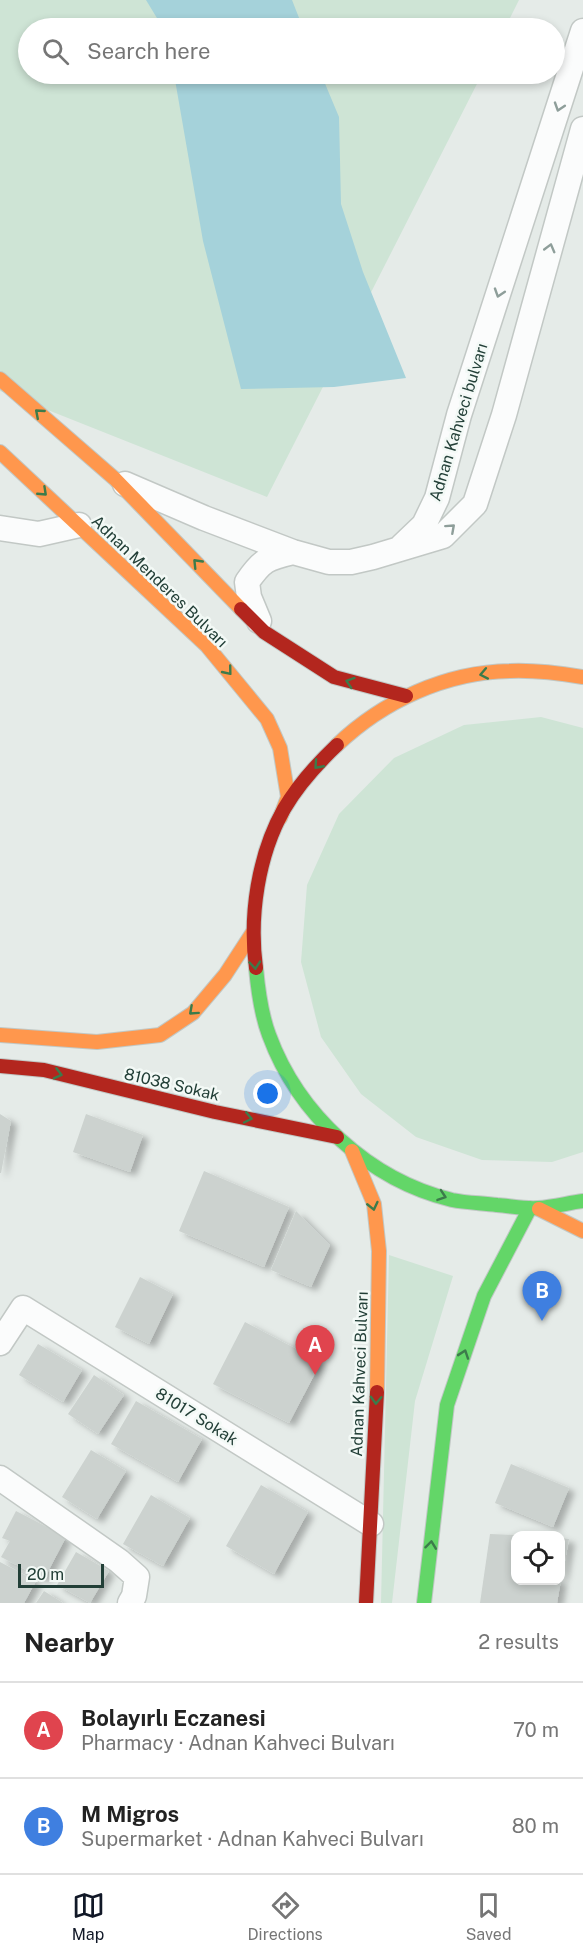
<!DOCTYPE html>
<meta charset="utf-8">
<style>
:root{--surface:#fff;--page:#f6f6f6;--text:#222;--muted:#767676;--line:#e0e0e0;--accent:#111827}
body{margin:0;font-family:"Public Sans",sans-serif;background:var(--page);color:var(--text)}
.controls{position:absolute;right:18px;bottom:18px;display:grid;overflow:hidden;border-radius:12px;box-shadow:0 3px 9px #0003}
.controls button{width:54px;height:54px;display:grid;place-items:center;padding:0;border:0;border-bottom:2px solid var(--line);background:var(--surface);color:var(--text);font:30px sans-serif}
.scale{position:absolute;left:18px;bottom:15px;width:86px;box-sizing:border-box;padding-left:6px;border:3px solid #223f37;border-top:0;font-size:16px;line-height:21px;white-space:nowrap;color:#223f37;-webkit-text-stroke:4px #f3f9f6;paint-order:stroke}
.you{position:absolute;left:268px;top:1094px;width:21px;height:21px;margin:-15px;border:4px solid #fff;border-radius:50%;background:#1a73e8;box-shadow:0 0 0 9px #1a73e833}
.badge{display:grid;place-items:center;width:39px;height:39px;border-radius:50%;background:var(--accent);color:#fff;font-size:20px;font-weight:700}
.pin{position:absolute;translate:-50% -50px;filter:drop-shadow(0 2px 3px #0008)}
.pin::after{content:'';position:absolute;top:32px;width:21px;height:18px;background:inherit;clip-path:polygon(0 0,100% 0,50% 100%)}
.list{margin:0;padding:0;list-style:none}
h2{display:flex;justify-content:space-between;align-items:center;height:78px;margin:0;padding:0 24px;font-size:26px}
h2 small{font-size:20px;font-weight:400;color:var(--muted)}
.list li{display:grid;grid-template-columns:39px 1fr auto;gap:18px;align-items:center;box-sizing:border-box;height:96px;padding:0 24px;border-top:2px solid var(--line)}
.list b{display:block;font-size:22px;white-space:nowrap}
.list p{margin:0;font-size:20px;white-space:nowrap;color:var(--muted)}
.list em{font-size:20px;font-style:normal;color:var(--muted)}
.icon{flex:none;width:33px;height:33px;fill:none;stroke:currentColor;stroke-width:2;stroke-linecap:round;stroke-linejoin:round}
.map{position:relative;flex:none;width:583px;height:1603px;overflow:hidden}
.search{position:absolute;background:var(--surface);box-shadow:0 3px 9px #0003;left:18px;right:18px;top:18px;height:66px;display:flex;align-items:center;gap:15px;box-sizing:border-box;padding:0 21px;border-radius:33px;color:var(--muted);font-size:22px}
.sheet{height:270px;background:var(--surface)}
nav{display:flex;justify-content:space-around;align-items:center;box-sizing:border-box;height:84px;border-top:2px solid var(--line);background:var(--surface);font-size:16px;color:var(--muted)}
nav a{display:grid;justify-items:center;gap:3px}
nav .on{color:var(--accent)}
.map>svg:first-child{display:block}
.green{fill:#cee4d5}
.water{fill:#a5d2da}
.building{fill:#ccd2cf;filter:url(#shadow)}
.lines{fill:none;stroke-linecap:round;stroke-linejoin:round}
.street-casing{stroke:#c2c8c5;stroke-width:27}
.fast-casing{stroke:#c1c8c5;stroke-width:16}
.slow-casing{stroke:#c1c8c5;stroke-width:16}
.jam-casing{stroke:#c1c8c5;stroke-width:16}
.street{stroke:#fbfcfc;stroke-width:24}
.fast{stroke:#63d668;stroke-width:14}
.slow{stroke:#ff974d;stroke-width:14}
.jam{stroke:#b3261e;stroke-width:14}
.oneway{stroke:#8e9e9a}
.oneway2{stroke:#3c7b4b}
.labels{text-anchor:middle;stroke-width:5;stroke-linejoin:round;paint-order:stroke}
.street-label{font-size:16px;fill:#223f37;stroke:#f3f9f6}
</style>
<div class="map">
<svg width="583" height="1603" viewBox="0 0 583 1603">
<defs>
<filter id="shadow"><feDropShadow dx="6" dy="4" stdDeviation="3" flood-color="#0004"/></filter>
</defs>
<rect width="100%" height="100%" fill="#e5ebe8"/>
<path class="green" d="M0 0H519L505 28H28V74H482L267 497 0 391Z
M541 717 583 728V1152L552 1162 482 1160 416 1137 361 1094 321 1037 301 962 307 885 339 814 394 758 464 725Z
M389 1255 453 1276 415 1401 392 1603H381Z"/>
<path class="water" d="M146 0H292L303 28H163Z
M174 74H321L339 117 341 204 363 272 406 378 334 387 241 389 203 241Z"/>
<path class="building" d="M0 1114 11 1121 1 1173H0Z
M86 1114 143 1135 130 1172 73 1152Z
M204 1171 289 1207 264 1267 179 1231Z
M296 1211 330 1245 311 1287 271 1270Z
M140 1277 173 1294 149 1344 115 1327Z
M245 1322 321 1362 289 1423 213 1384Z
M38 1344 82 1370 63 1402 19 1375Z
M94 1375 124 1395 98 1434 68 1414Z
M136 1401 202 1439 178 1482 111 1444Z
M91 1450 126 1471 97 1519 62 1497Z
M511 1464 569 1488 553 1527 495 1503Z
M261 1485 308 1512 274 1574 226 1546Z
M151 1495 190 1518 163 1566 123 1544Z
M16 1511 66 1537 44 1579 1 1557 10 1541 2 1538Z
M490 1534 516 1535V1580H561L557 1603H480Z
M560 1538 569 1539 562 1577H560Z
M76 1552 109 1571 90 1603 57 1585Z
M0 1562 36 1581 24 1603H0Z
M44 1591 63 1603H36Z"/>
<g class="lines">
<g class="street-casing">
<path id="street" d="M125 484 204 518 293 552 329 562H351L373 557 443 536 475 504 504 415 583 129
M0 528 39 534 79 525
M402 546 424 525 437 498 459 415 583 31
M259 621 249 597 247 582C262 560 267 558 293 552
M0 1343 23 1308 371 1524
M0 1478 119 1561 137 1577 134 1596 130 1603"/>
</g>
<g class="fast-casing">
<path id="fast" d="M256 968C258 990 261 1014 269 1035 298 1114 369 1180 452 1200 467 1203 482 1203 497 1205 511 1206 524 1209 538 1208 553 1207 568 1203 583 1201
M424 1603 447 1405 484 1296 530 1208"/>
</g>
<g class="slow-casing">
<path id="slow" d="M0 379 115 479 241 609
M0 452 207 646 267 719 280 748 288 797 280 818
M337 745C383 701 446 672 510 671 535 670 559 673 583 677
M0 1035 97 1042 160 1035 193 1013 225 975 253 932
M352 1151 374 1204 379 1251 377 1392
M539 1209 583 1231"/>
</g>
<g class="jam-casing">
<path id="jam" d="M241 609 264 632 334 677 406 696
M256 968C249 916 258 855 284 809 298 785 317 764 337 745
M0 1066 44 1070 215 1112 337 1137
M366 1603 377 1392"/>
</g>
<use href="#street" class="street"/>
<use href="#fast" class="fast"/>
<use href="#slow" class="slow"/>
<use href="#jam" class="jam"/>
</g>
<defs><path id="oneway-chevron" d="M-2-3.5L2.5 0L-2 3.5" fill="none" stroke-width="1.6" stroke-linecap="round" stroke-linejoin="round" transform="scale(1.5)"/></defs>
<g class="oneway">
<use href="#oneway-chevron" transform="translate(559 107) rotate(108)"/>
<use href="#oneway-chevron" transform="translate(550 248) rotate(-75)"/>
<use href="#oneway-chevron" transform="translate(499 293) rotate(108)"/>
<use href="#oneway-chevron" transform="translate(451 528) rotate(-42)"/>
</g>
<g class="oneway2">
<use href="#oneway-chevron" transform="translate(39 413) rotate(-139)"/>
<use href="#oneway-chevron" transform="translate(43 492) rotate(43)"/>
<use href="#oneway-chevron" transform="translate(197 563) rotate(-134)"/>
<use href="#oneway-chevron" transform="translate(228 671) rotate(51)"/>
<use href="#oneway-chevron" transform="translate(484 674) rotate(169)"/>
<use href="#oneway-chevron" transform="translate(350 682) rotate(-162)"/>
<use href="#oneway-chevron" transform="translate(318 765) rotate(132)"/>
<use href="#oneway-chevron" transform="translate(255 965) rotate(85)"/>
<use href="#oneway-chevron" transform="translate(193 1011) rotate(138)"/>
<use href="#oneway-chevron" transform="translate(58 1074) rotate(14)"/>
<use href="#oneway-chevron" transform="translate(248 1118) rotate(12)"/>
<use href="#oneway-chevron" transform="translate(442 1196) rotate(19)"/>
<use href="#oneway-chevron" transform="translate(373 1206) rotate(77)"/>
<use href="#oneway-chevron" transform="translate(464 1354) rotate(-71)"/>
<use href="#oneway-chevron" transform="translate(376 1400) rotate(92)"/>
<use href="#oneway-chevron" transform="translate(431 1545) rotate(-83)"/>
</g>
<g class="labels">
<g class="street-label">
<text transform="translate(458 422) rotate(-73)" y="6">Adnan Kahveci bulvarı</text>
<text transform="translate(160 581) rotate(44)" y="6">Adnan Menderes Bulvarı</text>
<text transform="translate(172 1084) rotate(13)" y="6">81038 Sokak</text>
<text transform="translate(359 1374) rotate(-88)" y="6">Adnan Kahveci Bulvarı</text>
<text transform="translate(197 1416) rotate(32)" y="6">81017 Sokak</text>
</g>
</g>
</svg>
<div class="controls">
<button><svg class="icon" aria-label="locate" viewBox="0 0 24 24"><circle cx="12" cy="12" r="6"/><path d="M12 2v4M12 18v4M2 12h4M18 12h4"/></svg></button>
</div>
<div class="scale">20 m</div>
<div class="you"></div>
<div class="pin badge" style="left:315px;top:1375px;background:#e0444e">A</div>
<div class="pin badge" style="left:542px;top:1321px;background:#3f7fe0">B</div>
<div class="search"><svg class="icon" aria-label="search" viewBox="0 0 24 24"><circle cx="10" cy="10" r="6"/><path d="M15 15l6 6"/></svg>Search here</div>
</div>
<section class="sheet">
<h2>Nearby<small>2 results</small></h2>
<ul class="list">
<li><span class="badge" style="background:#e0444e">A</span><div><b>Bolayırlı Eczanesi</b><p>Pharmacy · Adnan Kahveci Bulvarı</p></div><em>70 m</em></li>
<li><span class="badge" style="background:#3f7fe0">B</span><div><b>M Migros</b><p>Supermarket · Adnan Kahveci Bulvarı</p></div><em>80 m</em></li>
</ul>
</section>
<nav>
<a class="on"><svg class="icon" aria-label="map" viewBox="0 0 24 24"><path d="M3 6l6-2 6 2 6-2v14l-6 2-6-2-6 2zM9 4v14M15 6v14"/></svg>Map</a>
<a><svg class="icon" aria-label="directions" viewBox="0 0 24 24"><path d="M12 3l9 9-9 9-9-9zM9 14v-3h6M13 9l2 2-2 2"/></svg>Directions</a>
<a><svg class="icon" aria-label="saved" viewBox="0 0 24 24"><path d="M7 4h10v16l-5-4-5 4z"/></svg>Saved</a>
</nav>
